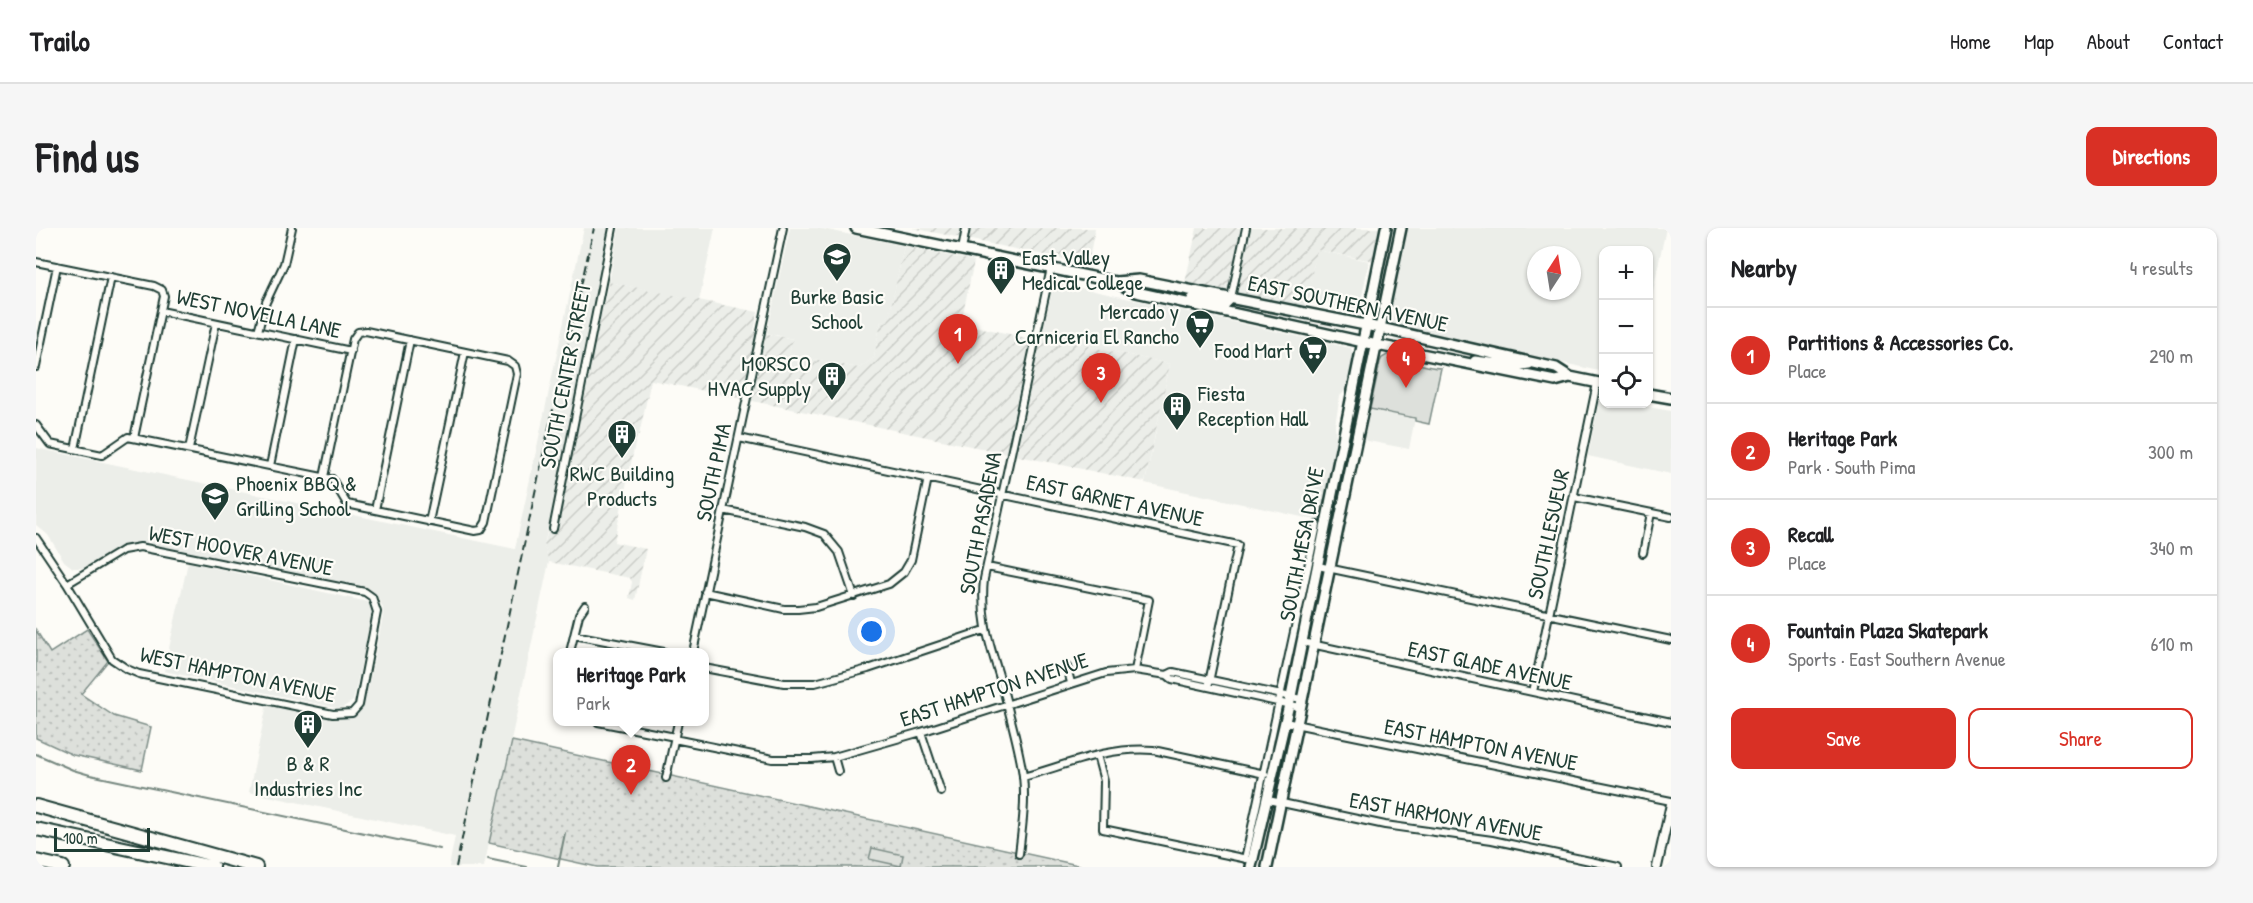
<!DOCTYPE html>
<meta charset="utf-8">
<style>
:root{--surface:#fff;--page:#f6f6f6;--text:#202124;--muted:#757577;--line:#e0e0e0;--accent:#d93025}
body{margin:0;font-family:"Patrick Hand",sans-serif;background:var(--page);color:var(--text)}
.controls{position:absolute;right:18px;top:18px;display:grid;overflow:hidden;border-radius:12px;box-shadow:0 2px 4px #0004}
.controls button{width:54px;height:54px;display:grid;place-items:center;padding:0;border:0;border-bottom:2px solid var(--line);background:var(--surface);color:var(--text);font:30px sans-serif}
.compass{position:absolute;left:1491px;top:18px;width:54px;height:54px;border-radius:50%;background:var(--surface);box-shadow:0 2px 4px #0004;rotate:12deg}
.scale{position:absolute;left:18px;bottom:15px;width:96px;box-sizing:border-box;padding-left:6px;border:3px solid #1f3d34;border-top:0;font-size:16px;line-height:21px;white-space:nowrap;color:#1f3d34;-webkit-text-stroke:4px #fdfcf7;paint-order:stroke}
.you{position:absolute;left:836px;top:404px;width:21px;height:21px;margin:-15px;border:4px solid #fff;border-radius:50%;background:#1a73e8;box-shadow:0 0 0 9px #1a73e833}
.badge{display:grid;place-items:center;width:39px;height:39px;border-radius:50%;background:var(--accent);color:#fff;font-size:20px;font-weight:700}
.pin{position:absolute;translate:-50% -50px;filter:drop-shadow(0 2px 3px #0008)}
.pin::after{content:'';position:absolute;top:32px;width:21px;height:18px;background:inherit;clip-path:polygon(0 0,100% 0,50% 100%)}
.popup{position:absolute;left:517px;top:420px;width:156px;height:78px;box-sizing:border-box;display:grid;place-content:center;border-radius:12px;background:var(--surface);filter:drop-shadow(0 2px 4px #0005);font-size:20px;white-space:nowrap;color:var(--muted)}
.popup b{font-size:22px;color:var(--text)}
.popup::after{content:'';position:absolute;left:50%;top:100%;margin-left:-12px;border:12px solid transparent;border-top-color:var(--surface)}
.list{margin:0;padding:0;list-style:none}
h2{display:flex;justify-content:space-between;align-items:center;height:78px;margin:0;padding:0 24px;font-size:26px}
h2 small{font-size:20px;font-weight:400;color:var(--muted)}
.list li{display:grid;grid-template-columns:39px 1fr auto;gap:18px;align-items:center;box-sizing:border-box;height:96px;padding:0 24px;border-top:2px solid var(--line)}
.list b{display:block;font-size:22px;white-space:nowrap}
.list p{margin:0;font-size:20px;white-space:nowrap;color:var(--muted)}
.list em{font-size:20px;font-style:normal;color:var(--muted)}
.actions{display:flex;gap:12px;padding:18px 24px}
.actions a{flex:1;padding:14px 0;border:2px solid var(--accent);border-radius:12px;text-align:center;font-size:21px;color:var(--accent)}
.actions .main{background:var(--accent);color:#fff}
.icon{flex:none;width:33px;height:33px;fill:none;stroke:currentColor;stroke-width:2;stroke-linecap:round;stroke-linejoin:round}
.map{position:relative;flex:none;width:1635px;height:639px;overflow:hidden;border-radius:12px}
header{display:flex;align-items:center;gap:36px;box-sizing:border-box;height:84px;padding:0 30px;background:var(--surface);border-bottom:2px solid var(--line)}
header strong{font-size:28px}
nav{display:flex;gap:33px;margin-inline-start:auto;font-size:21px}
.intro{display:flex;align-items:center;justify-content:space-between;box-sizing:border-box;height:144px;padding:0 36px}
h1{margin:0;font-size:42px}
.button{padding:15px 27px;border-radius:12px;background:var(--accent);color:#fff;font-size:21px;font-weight:700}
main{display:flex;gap:36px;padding:0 36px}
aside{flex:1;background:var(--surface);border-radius:12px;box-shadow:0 2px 4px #0004}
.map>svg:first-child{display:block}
.built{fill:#eceee9;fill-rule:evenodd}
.industrial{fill:url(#industrial-furrows)}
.park{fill:url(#park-dots);stroke:#7e8e88;stroke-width:1.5}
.garden{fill:#dde0db;stroke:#7e8e88;stroke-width:1.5}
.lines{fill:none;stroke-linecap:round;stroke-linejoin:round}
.stream{stroke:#75877f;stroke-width:2}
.minor-casing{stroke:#1f3d34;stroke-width:10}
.tertiary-casing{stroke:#1f3d34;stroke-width:12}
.secondary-casing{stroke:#1f3d34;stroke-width:14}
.motorway-casing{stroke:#1f3d34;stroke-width:16}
.minor{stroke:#fdfcf7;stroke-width:6}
.tertiary{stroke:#fdfcf7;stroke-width:8}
.secondary{stroke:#fdfcf7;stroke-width:9}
.motorway{stroke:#fdfcf7;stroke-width:12}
.rail{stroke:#1f3d34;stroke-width:2;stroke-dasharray:9 4.5;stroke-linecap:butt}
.labels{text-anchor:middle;stroke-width:4.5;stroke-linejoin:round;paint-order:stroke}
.poi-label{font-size:22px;fill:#1f3d34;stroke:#fdfcf7;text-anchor:start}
.street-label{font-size:22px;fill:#1f3d34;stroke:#fdfcf7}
</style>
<header>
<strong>Trailo</strong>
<nav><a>Home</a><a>Map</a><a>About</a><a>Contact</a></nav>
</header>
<div class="intro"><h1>Find us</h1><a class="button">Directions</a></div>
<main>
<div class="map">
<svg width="1635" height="639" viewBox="0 0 1635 639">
<defs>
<pattern id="industrial-furrows" width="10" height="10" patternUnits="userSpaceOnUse" patternTransform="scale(1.5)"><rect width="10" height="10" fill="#eceee9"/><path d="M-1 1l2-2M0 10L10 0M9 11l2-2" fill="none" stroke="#cacdc8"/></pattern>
<pattern id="park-dots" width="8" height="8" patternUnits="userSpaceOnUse" patternTransform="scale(1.5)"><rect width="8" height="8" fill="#dde0db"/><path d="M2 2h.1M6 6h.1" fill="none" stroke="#bdc1bd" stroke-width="1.8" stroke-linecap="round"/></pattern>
</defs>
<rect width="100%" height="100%" fill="#fdfcf7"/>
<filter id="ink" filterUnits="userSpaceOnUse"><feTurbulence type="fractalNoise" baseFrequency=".0167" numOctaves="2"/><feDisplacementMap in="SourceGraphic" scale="12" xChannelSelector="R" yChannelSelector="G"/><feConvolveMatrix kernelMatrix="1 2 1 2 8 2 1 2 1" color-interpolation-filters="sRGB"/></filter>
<g filter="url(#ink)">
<path class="built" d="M548 0H577L549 137 508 317 513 334 448 639H413L419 608 213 564 231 476 302 491 313 489 324 482 331 465 347 388V380L341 368 328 360 110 315 93 316 46 340H37L28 333 12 307 0 297V220L479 321Z
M583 0H679L663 73 573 54Z
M754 0H782L868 18 852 94 845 92 838 130 823 140 753 126 757 111 731 105Z
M1368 0H1630L1613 82 1612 22H1568L1567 144 1355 96 1350 89 1368 23ZM1500 27H1536V63H1500Z
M1281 22 1333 33 1323 83 1319 85 1311 84 1298 79V76L1291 75 1289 77 1269 75Z
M1022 55 1315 120 1317 128 1310 162 1304 168 1299 197 1300 210 1284 293 1109 255 1134 136 1006 108 1017 58Z
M1564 169 1567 170 1568 176H1596L1635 183V246L1552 228Z
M1334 181 1379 190 1373 221 1327 212Z
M152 334 332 374 336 380V387L317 473 307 479 301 480 128 443Z"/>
<path class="industrial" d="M876 0H1059L1052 36Z
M1161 0H1345L1337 33 1281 22 1269 78 1149 55Z
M868 18 938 33 925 95 1004 113 1006 108 1134 136 1109 254 615 152 603 207H601L578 314 610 321 599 372 593 370 596 354 594 350 513 334 508 318 573 54 722 84 718 103 757 111 753 126 823 140 838 130 845 92 852 93Z"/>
<path class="park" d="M51 401 72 433 45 466 78 488 115 499 106 542 37 527 0 510V402L14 425Z
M476 513 1051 639H561L453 615Z"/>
<path class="garden" d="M1351 127C1370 129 1386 140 1405 140L1393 196 1379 193V190L1334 181 1344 134 1346 130Z
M836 620 867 627 865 638 833 631Z"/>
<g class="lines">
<path class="stream" d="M0 526 37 542 54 547 404 621
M452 631 491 639
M522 639 529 605"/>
<g class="minor-casing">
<path id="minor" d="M926 22 930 0
M0 34 118 58 126 62 128 68 98 210
M1195 70 1210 0
M125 83 315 123
M222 103 230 74 248 36 256 0
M0 139 21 38
M0 197 14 216 66 227 92 209 296 251 311 276 439 303 445 302 450 294 481 146 479 138 472 133 330 103 322 104 317 111 288 249
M703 210 1202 317 1172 459
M39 221 75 49
M153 221 180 95
M234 238 260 111
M1538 269 1635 289
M339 282 374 112
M687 282 769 299 788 306 803 324 818 368
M393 294 429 124
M517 301 577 0
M0 310 31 356 76 431 91 441 103 446 297 486 316 485 323 477 341 384 336 369 329 364 104 319 87 322 31 356
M1607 325 1615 285
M1282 338 1635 412
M951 339 1113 372 1099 442
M669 364 748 381H762L780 379 853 356 868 344 875 332 892 250
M538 407 628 424
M1266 414 1635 494
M534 424 543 387 549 378
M657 424 747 0
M1031 439 1035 455
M668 440 748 455H779L832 441 949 402
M1131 447 1136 451 1264 479
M1497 464 1561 155
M522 483V485
M562 494 639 509
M1249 494 1635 573
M885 504 905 564
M638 511 737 531H776L798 529 885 504 1070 445 1099 442 1131 447 1137 444 1265 471
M1061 527 1068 553 1067 601 1211 631
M798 529 802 543
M987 549C1031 537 1072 518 1117 522L1229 546
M630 550 642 494
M1232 572 1349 597 1456 612 1582 639
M983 626C986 601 990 574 987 548 984 524 977 500 971 476 960 430 943 401 948 351L1015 40
M1209 631 1281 297"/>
</g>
<g class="tertiary-casing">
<path id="tertiary" d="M1621 639 1635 576"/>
</g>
<g class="secondary-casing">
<path id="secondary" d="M820 0 1080 54 1100 64 1341 117 1519 153 1534 149
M1080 54 1103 52 1344 100 1520 140 1534 149 1568 156
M1156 71 1189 76 1195 70
M1439 133 1479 138 1493 136
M1612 166 1635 170
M1215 639 1255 468 1350 0
M1231 639 1365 0"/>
</g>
<g class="motorway-casing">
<path id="motorway" d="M0 578 220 639
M0 601 177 639
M0 633 27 639"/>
</g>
<use href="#minor" class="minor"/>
<use href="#tertiary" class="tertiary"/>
<use href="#secondary" class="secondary"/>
<use href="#motorway" class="motorway"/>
<path class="rail" d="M420 639 511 208 558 0"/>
</g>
</g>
<defs>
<g id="school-pin" transform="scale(1.5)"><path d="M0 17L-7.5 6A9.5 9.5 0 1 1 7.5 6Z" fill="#1f3d34" stroke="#fdfcf7"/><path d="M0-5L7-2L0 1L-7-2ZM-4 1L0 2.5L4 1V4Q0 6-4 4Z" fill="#fff"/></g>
<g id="building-pin" transform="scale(1.5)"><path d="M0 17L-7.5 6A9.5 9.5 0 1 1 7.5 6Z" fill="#1f3d34" stroke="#fdfcf7"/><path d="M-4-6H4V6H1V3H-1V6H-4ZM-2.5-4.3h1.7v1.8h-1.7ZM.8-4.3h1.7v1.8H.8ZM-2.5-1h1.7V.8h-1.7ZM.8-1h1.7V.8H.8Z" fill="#fff"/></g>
<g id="supermarket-pin" transform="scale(1.5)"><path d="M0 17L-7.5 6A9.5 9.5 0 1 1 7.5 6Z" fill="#1f3d34" stroke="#fdfcf7"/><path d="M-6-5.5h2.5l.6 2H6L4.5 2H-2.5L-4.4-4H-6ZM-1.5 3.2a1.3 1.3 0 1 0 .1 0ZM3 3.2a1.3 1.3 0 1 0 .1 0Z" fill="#fff"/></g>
</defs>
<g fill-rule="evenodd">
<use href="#school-pin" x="801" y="29"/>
<use href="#building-pin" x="965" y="42"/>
<use href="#supermarket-pin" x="1164" y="96"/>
<use href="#supermarket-pin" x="1277" y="122"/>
<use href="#building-pin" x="796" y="148"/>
<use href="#building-pin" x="1141" y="178"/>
<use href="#building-pin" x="586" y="206"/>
<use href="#school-pin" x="179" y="268"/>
<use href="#building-pin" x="272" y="496"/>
</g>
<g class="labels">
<g class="poi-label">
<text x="986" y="37">East Valley<tspan x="986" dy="25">Medical College</tspan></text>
<text x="801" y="76" text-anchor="middle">Burke Basic<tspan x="801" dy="25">School</tspan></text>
<text x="1143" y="91" text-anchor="end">Mercado y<tspan x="1143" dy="25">Carniceria El Rancho</tspan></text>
<text x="1256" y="130" text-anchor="end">Food Mart</text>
<text x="775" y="143" text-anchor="end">MORSCO<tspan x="775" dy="25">HVAC Supply</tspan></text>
<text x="1162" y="173">Fiesta<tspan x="1162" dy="25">Reception Hall</tspan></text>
<text x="586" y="253" text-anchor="middle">RWC Building<tspan x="586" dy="25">Products</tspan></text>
<text x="200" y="263">Phoenix BBQ &amp;<tspan x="200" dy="25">Grilling School</tspan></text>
<text x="272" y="543" text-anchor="middle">B &amp; R<tspan x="272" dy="25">Industries Inc</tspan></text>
</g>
<g class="street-label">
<text transform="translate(1312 75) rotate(12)" y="8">EAST SOUTHERN AVENUE</text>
<text transform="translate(223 85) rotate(12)" y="8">WEST NOVELLA LANE</text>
<text transform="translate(529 147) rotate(-79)" y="8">SOUTH CENTER STREET</text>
<text transform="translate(677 244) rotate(-78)" y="8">SOUTH PIMA</text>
<text transform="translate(1079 272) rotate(12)" y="8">EAST GARNET AVENUE</text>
<text transform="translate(944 295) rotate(-79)" y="8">SOUTH PASADENA</text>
<text transform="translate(1512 306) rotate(-78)" y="8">SOUTH LESUEUR</text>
<text transform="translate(1265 316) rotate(-79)" y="8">SOUTH MESA DRIVE</text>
<text transform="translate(205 322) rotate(11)" y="8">WEST HOOVER AVENUE</text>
<text transform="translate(1454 437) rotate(12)" y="8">EAST GLADE AVENUE</text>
<text transform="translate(202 446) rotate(12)" y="8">WEST HAMPTON AVENUE</text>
<text transform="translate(958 461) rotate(-18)" y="8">EAST HAMPTON AVENUE</text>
<text transform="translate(1445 516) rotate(11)" y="8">EAST HAMPTON AVENUE</text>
<text transform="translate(1410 588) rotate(10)" y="8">EAST HARMONY AVENUE</text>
</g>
</g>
</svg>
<div class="controls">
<button>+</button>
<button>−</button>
<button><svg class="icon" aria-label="locate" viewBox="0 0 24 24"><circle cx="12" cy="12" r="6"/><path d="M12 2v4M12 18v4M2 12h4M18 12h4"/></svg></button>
</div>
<svg class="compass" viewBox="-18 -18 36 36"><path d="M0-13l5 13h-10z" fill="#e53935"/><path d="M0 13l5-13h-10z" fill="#757577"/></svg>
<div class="scale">100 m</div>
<div class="you"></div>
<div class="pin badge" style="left:922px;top:136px">1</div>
<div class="pin badge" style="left:595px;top:567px">2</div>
<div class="popup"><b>Heritage Park</b>Park</div>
<div class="pin badge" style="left:1065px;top:175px">3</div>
<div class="pin badge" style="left:1370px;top:160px">4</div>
</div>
<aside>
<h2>Nearby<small>4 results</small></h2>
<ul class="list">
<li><span class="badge">1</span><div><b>Partitions &amp; Accessories Co.</b><p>Place</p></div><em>290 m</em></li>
<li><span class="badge">2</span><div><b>Heritage Park</b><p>Park · South Pima</p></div><em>300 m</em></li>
<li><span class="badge">3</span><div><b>Recall</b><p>Place</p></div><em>340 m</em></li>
<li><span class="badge">4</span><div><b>Fountain Plaza Skatepark</b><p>Sports · East Southern Avenue</p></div><em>610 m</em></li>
</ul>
<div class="actions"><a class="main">Save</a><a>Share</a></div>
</aside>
</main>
